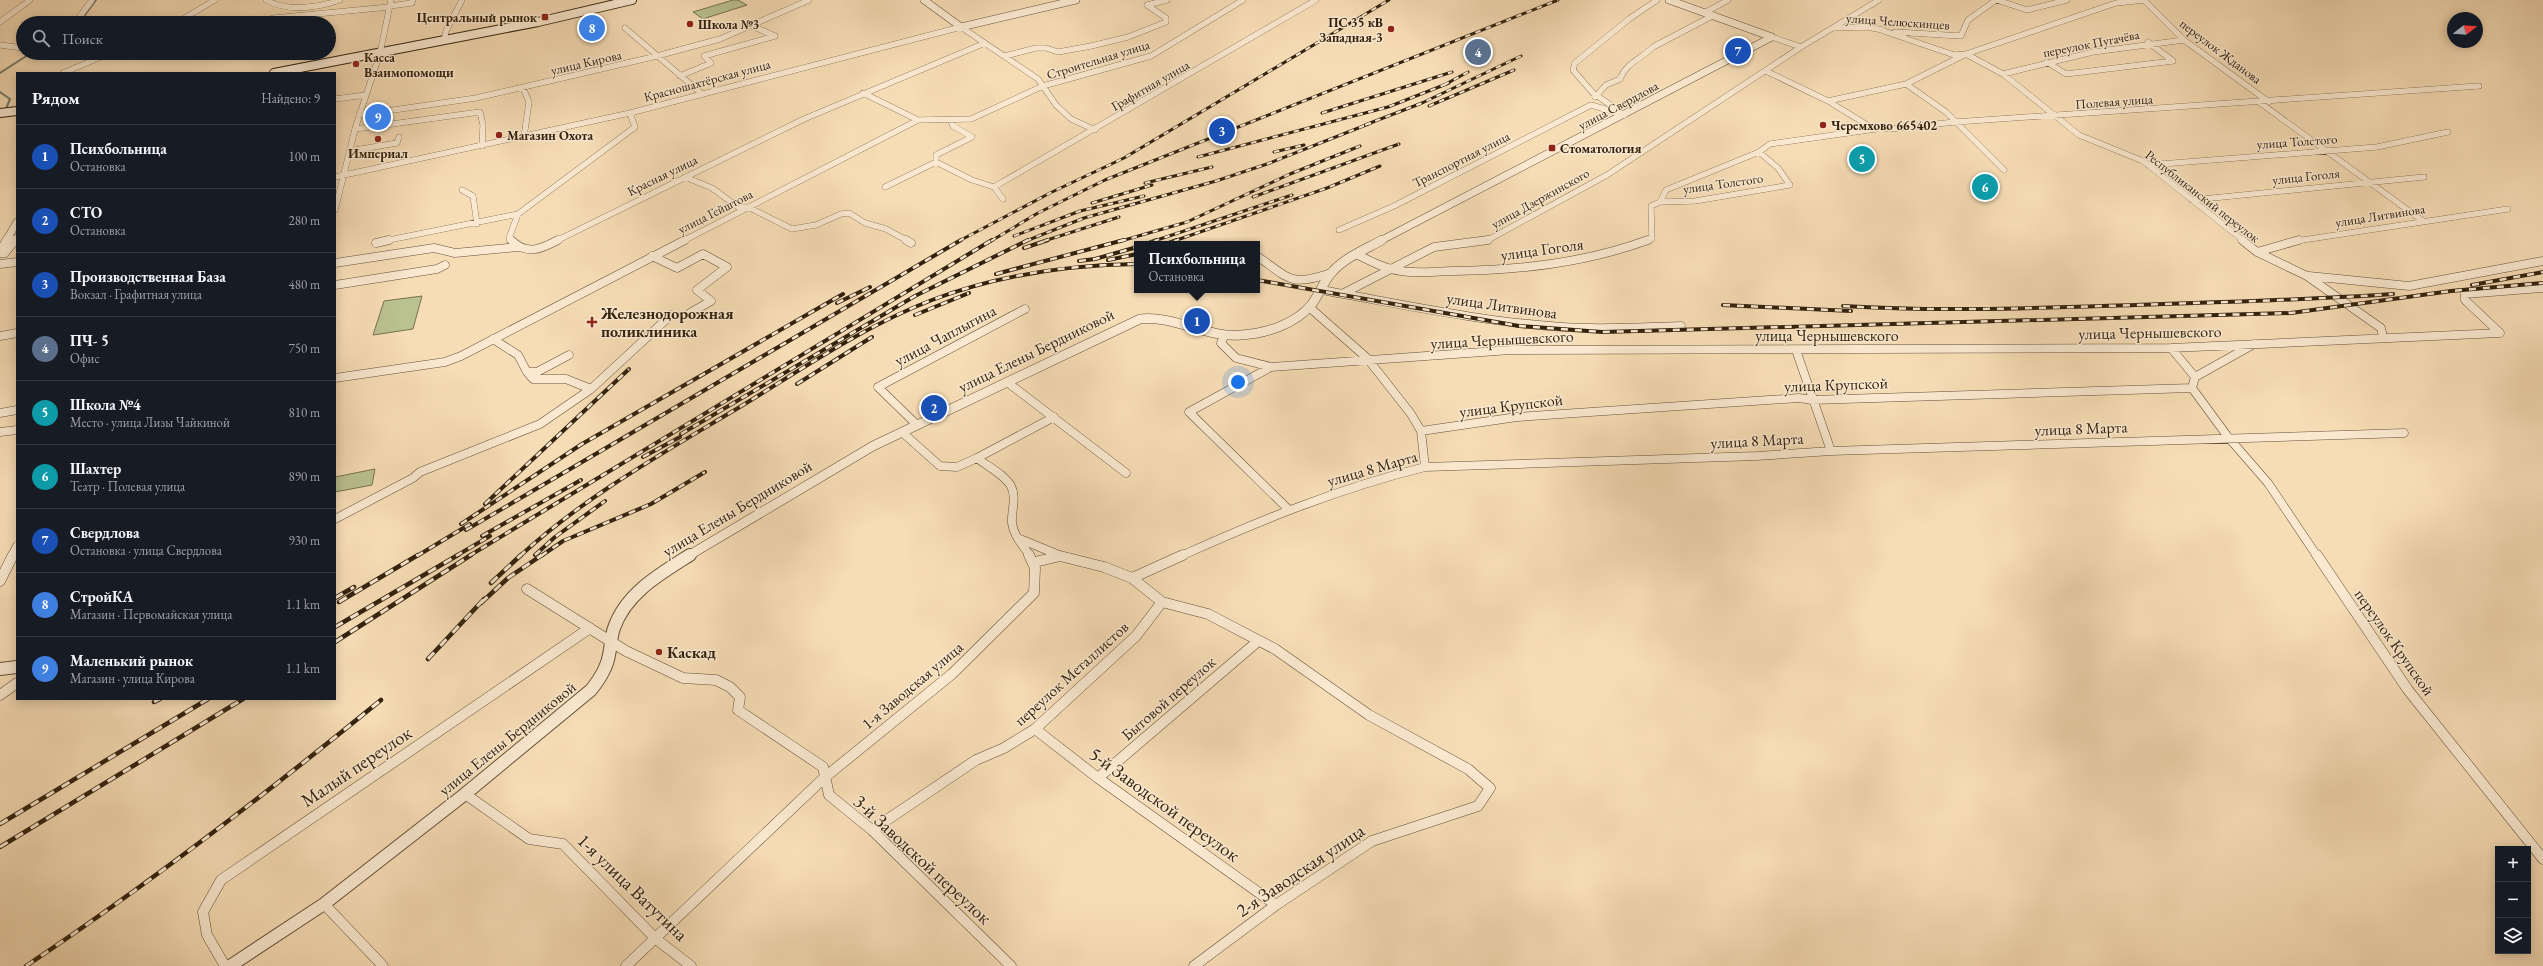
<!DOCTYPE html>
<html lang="ru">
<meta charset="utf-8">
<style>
:root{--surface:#171b24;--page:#20242c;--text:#f1f3f6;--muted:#9ea1a6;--line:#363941;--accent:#c59692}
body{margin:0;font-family:"EB Garamond",serif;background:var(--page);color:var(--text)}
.controls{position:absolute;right:12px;bottom:12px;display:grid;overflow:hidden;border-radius:0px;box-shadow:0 2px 10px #0003}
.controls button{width:36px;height:36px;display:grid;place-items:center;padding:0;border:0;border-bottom:1px solid var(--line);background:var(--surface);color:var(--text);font:20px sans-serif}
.compass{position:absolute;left:2447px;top:12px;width:36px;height:36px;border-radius:50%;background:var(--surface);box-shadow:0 2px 10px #0003;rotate:73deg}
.you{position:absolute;left:1238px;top:382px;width:14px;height:14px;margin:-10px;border:3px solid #fff;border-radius:50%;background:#1a73e8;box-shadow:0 0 0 6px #1a73e833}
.badge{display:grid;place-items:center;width:26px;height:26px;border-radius:50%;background:var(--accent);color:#fff;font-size:13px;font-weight:700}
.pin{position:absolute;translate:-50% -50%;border:2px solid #fff;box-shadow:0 1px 4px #0006}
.popup{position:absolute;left:1134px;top:241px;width:126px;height:52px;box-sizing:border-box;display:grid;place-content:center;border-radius:0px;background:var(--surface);filter:drop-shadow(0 1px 3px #0005);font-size:13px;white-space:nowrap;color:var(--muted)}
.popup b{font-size:15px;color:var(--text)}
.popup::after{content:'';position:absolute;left:50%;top:100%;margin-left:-8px;border:8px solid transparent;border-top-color:var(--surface)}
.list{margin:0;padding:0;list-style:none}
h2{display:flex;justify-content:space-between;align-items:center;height:52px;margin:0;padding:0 16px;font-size:17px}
h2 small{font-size:13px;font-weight:400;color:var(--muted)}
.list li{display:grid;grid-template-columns:26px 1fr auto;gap:12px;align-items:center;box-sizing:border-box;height:64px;padding:0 16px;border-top:1px solid var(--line)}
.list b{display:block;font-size:15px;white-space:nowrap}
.list p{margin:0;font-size:13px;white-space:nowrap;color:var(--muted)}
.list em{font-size:13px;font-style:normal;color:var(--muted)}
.icon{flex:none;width:22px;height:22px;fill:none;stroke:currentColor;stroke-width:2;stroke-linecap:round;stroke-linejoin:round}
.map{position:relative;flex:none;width:2543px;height:966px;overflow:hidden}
.search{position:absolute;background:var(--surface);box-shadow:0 2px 10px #0003;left:16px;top:16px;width:320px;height:44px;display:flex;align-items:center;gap:10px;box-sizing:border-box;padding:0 14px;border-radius:22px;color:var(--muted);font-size:15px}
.panel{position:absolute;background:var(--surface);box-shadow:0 2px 10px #0003;left:16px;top:72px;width:320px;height:628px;border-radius:0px}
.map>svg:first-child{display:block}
.green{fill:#bac290;stroke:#76724f}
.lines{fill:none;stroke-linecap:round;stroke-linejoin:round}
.stream{stroke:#747d73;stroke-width:2}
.minor-far2-casing{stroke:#645138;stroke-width:6}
.minor-far1-casing{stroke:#645138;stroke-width:9}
.minor-casing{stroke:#645138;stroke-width:11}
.tertiary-far2-casing{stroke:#645138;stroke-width:8}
.tertiary-far1-casing{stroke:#645138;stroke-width:10}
.tertiary-casing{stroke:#645138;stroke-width:14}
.secondary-casing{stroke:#33220e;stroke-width:10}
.minor-far2{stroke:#fae9d0;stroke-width:5.5}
.minor-far1{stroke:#fae9d0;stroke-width:8}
.minor{stroke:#fae9d0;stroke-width:10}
.tertiary-far2{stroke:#fae9d0;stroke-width:7}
.tertiary-far1{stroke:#fae9d0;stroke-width:9}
.tertiary{stroke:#fae9d0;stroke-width:12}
.secondary{stroke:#fae9d0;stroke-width:8}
.rail-far2-casing{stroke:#33220e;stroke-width:3}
.rail-far1-casing{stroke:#33220e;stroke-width:4}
.rail-casing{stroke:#33220e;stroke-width:4.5}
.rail-far2{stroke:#fae9d0;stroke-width:2;stroke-dasharray:5.5;stroke-linecap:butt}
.rail-far1{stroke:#fae9d0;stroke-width:2.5;stroke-dasharray:7;stroke-linecap:butt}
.rail{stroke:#fae9d0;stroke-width:3;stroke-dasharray:9;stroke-linecap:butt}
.poi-dot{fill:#8f2418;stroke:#fae9d0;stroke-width:1.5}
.labels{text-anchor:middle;stroke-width:3;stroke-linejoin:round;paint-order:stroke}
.far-poi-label{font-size:13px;font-weight:bold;fill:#33220e;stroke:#fae9d0;text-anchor:start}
.far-street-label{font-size:13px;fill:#33220e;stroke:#fae9d0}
.street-label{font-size:16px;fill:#33220e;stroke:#fae9d0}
.poi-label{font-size:16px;font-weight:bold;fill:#33220e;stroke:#fae9d0;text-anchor:start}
.near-street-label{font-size:19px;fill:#33220e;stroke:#fae9d0}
</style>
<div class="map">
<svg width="2543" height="966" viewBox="0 0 2543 966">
<rect width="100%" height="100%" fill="#f7ddb6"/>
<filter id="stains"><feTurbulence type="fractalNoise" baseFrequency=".005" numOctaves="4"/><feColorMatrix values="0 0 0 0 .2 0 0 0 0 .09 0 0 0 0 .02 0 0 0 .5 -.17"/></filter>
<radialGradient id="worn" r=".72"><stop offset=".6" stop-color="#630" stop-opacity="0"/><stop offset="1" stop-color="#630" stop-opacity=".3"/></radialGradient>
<path class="green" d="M733 0H738L747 5 703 19 693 12Z
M422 296 413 329 373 335 384 301Z
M375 469 372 485 335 492V477Z"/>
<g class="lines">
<path class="stream" d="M79 23 96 0
M0 73 31 53
M0 92 10 99 5 111"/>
<g class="minor-far2-casing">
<path id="minor-far2" d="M266 0C287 12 318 8 340 0
M1997 0 2027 10 2067 0
M2144 0 2184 40 2269 102
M390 6 412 3 413 0
M1706 12 1728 0
M0 22 30 0
M75 23 92 0
M176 23 215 0
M253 23 274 18 389 7
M752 26 775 36
M625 28 702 94
M1833 28 1867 27 1883 30
M1878 29 1954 55 1966 54 2003 74 2079 135 2143 161 2244 241
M1895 32 1961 36 1968 20 1996 0
M1772 37 1801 47
M444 41 446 31 462 0
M0 45 23 48
M103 56 233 53
M1005 56 1036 48H1046L1058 52 1091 46 1128 37 1166 22V18L1147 5 1167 0
M2047 62 2066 74 2173 61 2148 42
M1766 71 1828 101 1869 126 1890 129 1955 122 2479 86
M63 73 108 54
M2003 74 2093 52 2184 40
M680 76 711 63 704 56 775 36
M1906 84 1946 112 2004 170
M523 88 529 102 524 137
M863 93 918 120
M1595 97 1606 85 1620 79C1626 63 1641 59 1653 47L1714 15
M335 99 366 95
M1828 101 1906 84 1966 54 2116 3 2144 0
M2259 102 2423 221
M1618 110 1593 93 1573 70 1575 63 1629 19 1657 0
M359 115 476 98 657 56 720 39 809 0
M355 129 480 112 483 125 482 146
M349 151 397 143 399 137
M936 162 972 180 994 187 1003 199
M2148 165 2377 147 2448 132
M335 177 630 113 961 27 1038 79 1056 105 1071 119 1095 130
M685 177 712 188 738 207H748L792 229 816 225 841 214 849 213 865 223 886 229 908 241
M885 187 936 162V155L972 137 953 126 951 121
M994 187 1316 0
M462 190 473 196 477 224
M2192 200 2424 177
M1660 202 1666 190 1759 152 1770 144 1876 129
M335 210 355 129 380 53 391 0
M518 214 635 127 630 113
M1339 230 1394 206 1591 105 1625 115
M384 241 518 214 509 238 512 241
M556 241 804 119 985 43
M683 241 918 120 971 119 1043 86 1151 56 1243 0
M1486 241 1607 175 1801 47 1879 0
M1646 241 1652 239 1651 206 1660 202 1695 201 1790 185 1778 168 1759 152
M2296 241 2508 209"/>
</g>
<g class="minor-far1-casing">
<path id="minor-far1" d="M511 240C527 256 541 249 558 240
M906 240 911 243
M2242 240 2257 252 2307 276 2381 328 2383 337
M376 243 389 240
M2257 252 2299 240
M1356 254C1370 261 1385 269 1401 271 1419 274 1436 271 1453 271 1520 270 1585 263 1648 240
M652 256 677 268 703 254 727 267 697 290 711 301 690 313
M1257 256C1290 279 1290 287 1331 273
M335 263 434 248 455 253 518 247
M0 264 17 262
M2309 276 2409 286 2543 261
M335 285 437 269 445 265
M1321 290C1401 304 1482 322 1563 327 1603 330 1642 327 1681 326
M1342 294 1434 247 1488 240
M1309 307 1367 358 1411 414 1421 431 1425 467
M0 336 17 333
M1224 336 1221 343 1236 358 1271 367 1511 350 2171 348 2500 333 2465 300V294L2543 288
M493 339 518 355 527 372H537L569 355
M2171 348 2195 377 2192 388
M1796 350 1831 451
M1271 367 1189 412 1287 508
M527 372 533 379H566L591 389
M2195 377 2254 344
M335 378 445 362 461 356 685 240
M1007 382 1126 473
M0 413 17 410
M917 425 878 387 1025 309
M1421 431 1517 417 1799 398 1812 400 2192 388 2228 437 2268 483 2317 556
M0 432 17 430
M903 433 940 466 957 467 977 458C987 466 1004 474 1011 486 1017 498 1011 511 1012 523 1014 537 1023 545 1030 556
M977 458 1054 417
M335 519 413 478 420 472 540 424 591 389 671 315
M1020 539 1059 555
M12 556 17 546
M1181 556C1261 520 1340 488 1425 467L1757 456 1831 451 2404 433"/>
</g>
<g class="minor-casing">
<path id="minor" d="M2317 555 2408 690 2543 859
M1132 578 1183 555
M0 581 13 555
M527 589 626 651 683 678 716 680 730 687 740 697 738 710 823 767 829 795 872 830 1011 966
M1162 602 1208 614 1275 649 1369 715 1468 769 1490 788 1478 806 1372 841 1276 905 1194 966
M0 695 17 683
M1035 729 1098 778 1276 905
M1098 778 1257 642
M465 794 529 839 563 844 656 939 691 966
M872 830 976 760 1004 748 1035 729 1136 636 1162 602 1132 578 1104 567 1060 556 1035 562
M324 904 383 966
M225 966 207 935 203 912 221 880 590 628
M626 966 824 778 952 674 1034 593 1035 568 1029 555"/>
</g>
<g class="tertiary-far2-casing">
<path id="tertiary-far2" d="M924 0 961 27 1076 0
M6 241 17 222
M14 241 17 238
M1380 241 1772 37 1669 0"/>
</g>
<g class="tertiary-far1-casing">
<path id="tertiary-far1" d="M0 253 7 240
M4 253 15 240
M688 556 873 446 1140 319C1175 315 1206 338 1241 335 1265 334 1296 324 1312 304 1320 293 1324 280 1333 271 1346 257 1366 249 1382 240"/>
</g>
<g class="tertiary-casing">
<path id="tertiary" d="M0 669 17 667
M230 966 324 904 465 794 591 690C599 680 607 668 609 655 611 646 611 636 614 628 626 593 660 574 690 555"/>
</g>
<g class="secondary-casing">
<path id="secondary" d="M274 73 538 22 632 0
M0 113 17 111"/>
</g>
<use href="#minor-far2" class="minor-far2"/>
<use href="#minor-far1" class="minor-far1"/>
<use href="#minor" class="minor"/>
<use href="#tertiary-far2" class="tertiary-far2"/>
<use href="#tertiary-far1" class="tertiary-far1"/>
<use href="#tertiary" class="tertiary"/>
<use href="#secondary" class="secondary"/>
<g class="rail-far2-casing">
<path id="rail-far2" d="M1444 85 1468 72
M1429 106 1514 70
M1322 113 1452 72
M1365 125 1422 103 1521 56
M1274 152 1304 145
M1198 157 1388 107 1449 83
M1145 183 1212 167
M1253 197 1399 144
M1092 203 1152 185
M1014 236 1080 211 1144 196
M959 241 1050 193 1124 158 1389 0
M991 241 1038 213 1105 180 1558 0
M1026 241 1084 218 1216 181 1267 164 1371 123
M1044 241 1119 217
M1121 241 1187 222 1290 174 1360 146
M1154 241 1292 195
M1174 241 1327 188 1380 166"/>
</g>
<g class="rail-far1-casing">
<path id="rail-far1" d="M1146 244 1157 240
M1166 244 1177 240
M1024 248 1048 240
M1108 260 1137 254
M1079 261 1095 259 1137 247
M996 274 1124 240
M1257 280 1519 326 1602 332 2291 313 2451 291 2543 283
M2472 285 2543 272
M837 303 870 287
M1723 305 1851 311
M1843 306C1941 312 2038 308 2136 305 2222 302 2307 300 2393 294
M915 315 969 293
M797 384 872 337
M681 434 915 296 1028 240
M643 457 680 437
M485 504 629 369
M461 524 582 444 843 294
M466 530 961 240
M482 536 581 480
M535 555 555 537 605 501
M417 556 470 524
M456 556 490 536
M469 556 992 240
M520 556C582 499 656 457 728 414 794 375 859 328 932 300 998 275 1066 265 1137 264
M541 556 563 541 651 504 705 472"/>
</g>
<g class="rail-casing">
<path id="rail" d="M491 583 521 555
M335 598 354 587
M339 602 418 555
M481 603 508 578 542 555
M335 627 458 555
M335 642 471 555
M428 659 484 599
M154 702 160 699
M0 824 208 699
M0 847 243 699
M26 966C149 884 266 794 381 700"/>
</g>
<use href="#rail-far2" class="rail-far2"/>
<use href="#rail-far1" class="rail-far1"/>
<use href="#rail" class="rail"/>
</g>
<g class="poi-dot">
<rect x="541" y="13" width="8" height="8" rx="2"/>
<circle cx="690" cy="24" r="4"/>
<circle cx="1391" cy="29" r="4"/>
<circle cx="356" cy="64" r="4"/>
<circle cx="1823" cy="125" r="4"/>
<circle cx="499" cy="135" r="4"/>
<circle cx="378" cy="139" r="4"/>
<rect x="1548" y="144" width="8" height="8" rx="2"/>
<path d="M590 316h4v4h4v4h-4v4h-4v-4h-4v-4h4z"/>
<circle cx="659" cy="652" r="4"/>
</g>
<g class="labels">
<g class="far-poi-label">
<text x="537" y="22" text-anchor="end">Центральный рынок</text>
<text x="1383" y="27" text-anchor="end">ПС 35 кВ<tspan x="1383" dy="15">Западная-3</tspan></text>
<text x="698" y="29">Школа №3</text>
<text x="364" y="62">Касса<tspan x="364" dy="15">Взаимопомощи</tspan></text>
<text x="1831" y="130">Черемхово 665402</text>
<text x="507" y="140">Магазин Охота</text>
<text x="1560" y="153">Стоматология</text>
<text x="378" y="158" text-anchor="middle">Империал</text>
</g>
<g class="far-street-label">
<text transform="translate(1898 21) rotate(4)" y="5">улица Челюскинцев</text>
<text transform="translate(2091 43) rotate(-11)" y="5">переулок Пугачёва</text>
<text transform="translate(2221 51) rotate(37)" y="5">переулок Жданова</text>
<text transform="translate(1098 59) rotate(-17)" y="5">Строительная улица</text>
<text transform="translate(586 62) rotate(-13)" y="5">улица Кирова</text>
<text transform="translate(707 80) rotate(-15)" y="5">Красношахтёрская улица</text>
<text transform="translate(1150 85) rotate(-30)" y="5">Графитная улица</text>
<text transform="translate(2114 101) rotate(-4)" y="5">Полевая улица</text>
<text transform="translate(1618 105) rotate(-28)" y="5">улица Свердлова</text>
<text transform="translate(2297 141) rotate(-4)" y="5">улица Толстого</text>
<text transform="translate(1461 159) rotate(-27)" y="5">Транспортная улица</text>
<text transform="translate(662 175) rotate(-26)" y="5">Красная улица</text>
<text transform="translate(2306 176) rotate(-6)" y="5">улица Гоголя</text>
<text transform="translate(1723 183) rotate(-8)" y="5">улица Толстого</text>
<text transform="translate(2203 196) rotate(38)" y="5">Республиканский переулок</text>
<text transform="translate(1540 198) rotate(-29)" y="5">улица Дзержинского</text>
<text transform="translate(715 211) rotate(-27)" y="5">улица Гейштова</text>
<text transform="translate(2380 215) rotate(-9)" y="5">улица Литвинова</text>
</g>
<g class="street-label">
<text transform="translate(1542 249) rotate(-8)" y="6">улица Гоголя</text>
<text transform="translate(1502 305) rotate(8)" y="6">улица Литвинова</text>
<text transform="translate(2150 332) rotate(-1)" y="6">улица Чернышевского</text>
<text transform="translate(945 335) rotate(-28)" y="6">улица Чаплыгина</text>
<text x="1827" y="341">улица Чернышевского</text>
<text transform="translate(1502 339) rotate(-3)" y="6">улица Чернышевского</text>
<text transform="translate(1036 350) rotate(-26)" y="6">улица Елены Бердниковой</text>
<text transform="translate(1836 384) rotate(-2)" y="6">улица Крупской</text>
<text transform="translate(1511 405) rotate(-7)" y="6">улица Крупской</text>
<text transform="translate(2081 428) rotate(-2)" y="6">улица 8 Марта</text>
<text transform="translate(1757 440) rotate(-3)" y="6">улица 8 Марта</text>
<text transform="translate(1372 468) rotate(-16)" y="6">улица 8 Марта</text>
<text transform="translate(737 508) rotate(-31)" y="6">улица Елены Бердниковой</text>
<text transform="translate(2395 642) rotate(55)" y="6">переулок Крупской</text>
<text transform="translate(1071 673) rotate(-42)" y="6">переулок Металлистов</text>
<text transform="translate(912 685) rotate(-40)" y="6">1-я Заводская улица</text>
<text transform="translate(1168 698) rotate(-41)" y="6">Бытовой переулок</text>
<text transform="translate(507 738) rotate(-39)" y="6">улица Елены Бердниковой</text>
</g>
<g class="poi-label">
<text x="601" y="319">Железнодорожная<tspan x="601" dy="18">поликлиника</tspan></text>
<text x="667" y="658">Каскад</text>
</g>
<g class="near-street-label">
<text transform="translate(356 766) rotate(-34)" y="7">Малый переулок</text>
<text transform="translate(1165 804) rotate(36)" y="7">5-й Заводской переулок</text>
<text transform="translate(923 859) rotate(43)" y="7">3-й Заводской переулок</text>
<text transform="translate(1300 870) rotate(-34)" y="7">2-я Заводская улица</text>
<text transform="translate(633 887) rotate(44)" y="7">1-я улица Ватутина</text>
</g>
</g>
<rect width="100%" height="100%" filter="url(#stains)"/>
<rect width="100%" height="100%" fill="url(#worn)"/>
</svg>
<div class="controls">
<button>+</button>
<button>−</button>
<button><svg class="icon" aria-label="layers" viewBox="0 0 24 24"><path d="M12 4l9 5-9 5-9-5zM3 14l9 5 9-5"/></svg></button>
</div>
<svg class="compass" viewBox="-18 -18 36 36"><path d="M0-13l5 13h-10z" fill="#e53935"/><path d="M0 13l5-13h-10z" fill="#9ea1a6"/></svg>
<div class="you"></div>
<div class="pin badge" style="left:1197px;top:321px;background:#1a4fb4">1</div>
<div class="popup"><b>Психбольница</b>Остановка</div>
<div class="pin badge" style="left:934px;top:408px;background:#1a4fb4">2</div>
<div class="pin badge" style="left:1222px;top:131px;background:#1a4fb4">3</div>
<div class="pin badge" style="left:1478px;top:52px;background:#5c6f8a">4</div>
<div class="pin badge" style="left:1862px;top:159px;background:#0f9aa8">5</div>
<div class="pin badge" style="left:1985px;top:187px;background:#0f9aa8">6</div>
<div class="pin badge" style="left:1738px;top:51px;background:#1a4fb4">7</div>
<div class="pin badge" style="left:592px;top:28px;background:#3f7fe0">8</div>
<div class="pin badge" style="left:378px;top:117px;background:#3f7fe0">9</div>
<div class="search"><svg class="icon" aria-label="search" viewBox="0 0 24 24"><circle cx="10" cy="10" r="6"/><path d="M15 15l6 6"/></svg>Поиск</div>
<section class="panel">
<h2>Рядом<small>Найдено: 9</small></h2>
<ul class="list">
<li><span class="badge" style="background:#1a4fb4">1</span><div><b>Психбольница</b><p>Остановка</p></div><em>100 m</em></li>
<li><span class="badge" style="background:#1a4fb4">2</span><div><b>СТО</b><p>Остановка</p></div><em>280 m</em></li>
<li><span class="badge" style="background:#1a4fb4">3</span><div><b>Производственная База</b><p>Вокзал · Графитная улица</p></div><em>480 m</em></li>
<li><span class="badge" style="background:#5c6f8a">4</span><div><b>ПЧ- 5</b><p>Офис</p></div><em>750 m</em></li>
<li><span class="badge" style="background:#0f9aa8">5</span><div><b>Школа №4</b><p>Место · улица Лизы Чайкиной</p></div><em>810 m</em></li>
<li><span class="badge" style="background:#0f9aa8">6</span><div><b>Шахтер</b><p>Театр · Полевая улица</p></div><em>890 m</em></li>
<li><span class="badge" style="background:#1a4fb4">7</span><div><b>Свердлова</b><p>Остановка · улица Свердлова</p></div><em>930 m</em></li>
<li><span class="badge" style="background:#3f7fe0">8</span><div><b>СтройКА</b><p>Магазин · Первомайская улица</p></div><em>1.1 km</em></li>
<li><span class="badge" style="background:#3f7fe0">9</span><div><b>Маленький рынок</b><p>Магазин · улица Кирова</p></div><em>1.1 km</em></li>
</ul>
</section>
</div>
